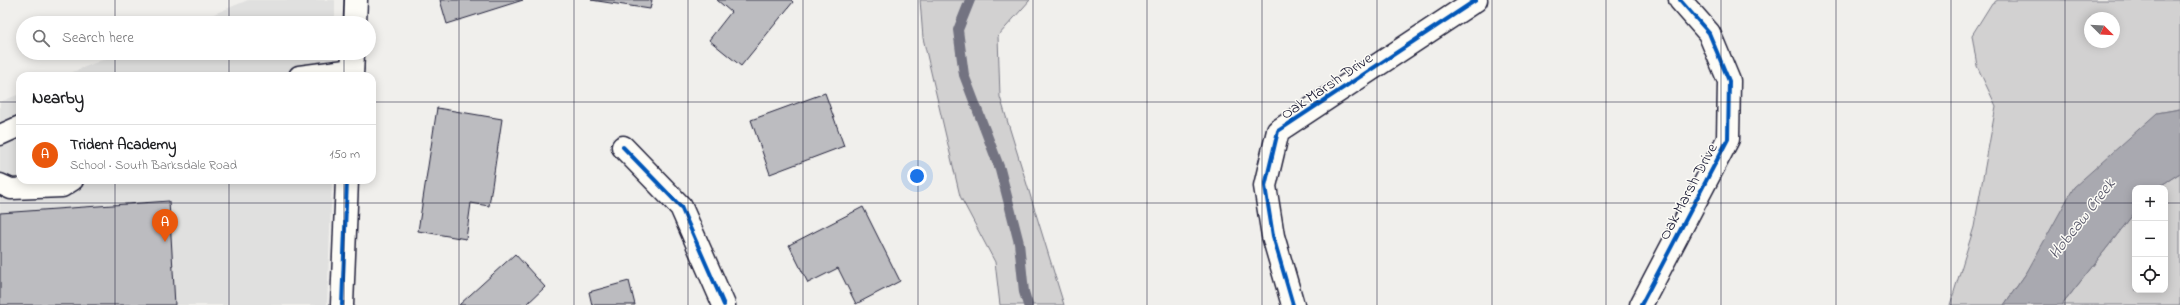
<!DOCTYPE html>
<meta charset="utf-8">
<style>
:root{--surface:#fff;--page:#f6f6f6;--text:#202124;--muted:#757577;--line:#e0e0e0;--accent:#ea580c}
body{margin:0;font-family:"Indie Flower",sans-serif;background:var(--page);color:var(--text)}
.controls{position:absolute;right:12px;bottom:12px;display:grid;overflow:hidden;border-radius:8px;box-shadow:0 2px 10px #0003}
.controls button{width:36px;height:36px;display:grid;place-items:center;padding:0;border:0;border-bottom:1px solid var(--line);background:var(--surface);color:var(--text);font:20px sans-serif}
.compass{position:absolute;left:2084px;top:12px;width:36px;height:36px;border-radius:50%;background:var(--surface);box-shadow:0 2px 10px #0003;rotate:114deg}
.you{position:absolute;left:917px;top:176px;width:14px;height:14px;margin:-10px;border:3px solid #fff;border-radius:50%;background:#1a73e8;box-shadow:0 0 0 6px #1a73e833}
.badge{display:grid;place-items:center;width:26px;height:26px;border-radius:50%;background:var(--accent);color:#fff;font-size:13px;font-weight:700}
.pin{position:absolute;translate:-50% -33px;filter:drop-shadow(0 1px 2px #0008)}
.pin::after{content:'';position:absolute;top:21px;width:14px;height:12px;background:inherit;clip-path:polygon(0 0,100% 0,50% 100%)}
.list{margin:0;padding:0;list-style:none}
h2{display:flex;justify-content:space-between;align-items:center;height:52px;margin:0;padding:0 16px;font-size:17px}
h2 small{font-size:13px;font-weight:400;color:var(--muted)}
.list li{display:grid;grid-template-columns:26px 1fr auto;gap:12px;align-items:center;box-sizing:border-box;height:60px;padding:0 16px;border-top:1px solid var(--line)}
.list b{display:block;font-size:15px;white-space:nowrap}
.list p{margin:0;font-size:13px;white-space:nowrap;color:var(--muted)}
.list em{font-size:13px;font-style:normal;color:var(--muted)}
.icon{flex:none;width:22px;height:22px;fill:none;stroke:currentColor;stroke-width:2;stroke-linecap:round;stroke-linejoin:round}
.map{position:relative;flex:none;width:2180px;height:305px;overflow:hidden}
.search{position:absolute;background:var(--surface);box-shadow:0 2px 10px #0003;left:16px;top:16px;width:360px;height:44px;display:flex;align-items:center;gap:10px;box-sizing:border-box;padding:0 14px;border-radius:22px;color:var(--muted);font-size:15px}
.panel{position:absolute;background:var(--surface);box-shadow:0 2px 10px #0003;left:16px;top:72px;width:360px;height:112px;border-radius:12px}
.map>svg:first-child{display:block}
.built{fill:#e0e0df}
.green{fill:#d2d1d1;stroke:#7a7a86;fill-rule:evenodd}
.water{fill:#a9a9b0;stroke:#737381}
.lines{fill:none;stroke-linecap:round;stroke-linejoin:round}
.stream{stroke:#737381;stroke-width:10}
.building{fill:#bcbcc0;stroke:#22223b}
.lane-casing{stroke:#22223b;stroke-width:23}
.street-casing{stroke:#22223b;stroke-width:25}
.lane{stroke:#fdfcf7;stroke-width:20}
.street{stroke:#fdfcf7;stroke-width:22}
.cycleway-casing{stroke:#fdfcf7;stroke-width:6}
.cycleway{stroke:#0057b8;stroke-width:4}
.grid{fill:none;stroke:#22223b;stroke-width:1;stroke-opacity:0.55}
.labels{text-anchor:middle;stroke-width:3;stroke-linejoin:round;paint-order:stroke}
.street-label{font-size:16px;fill:#22223b;stroke:#fdfcf7}
.water-label{font-size:17px;font-style:italic;fill:#58586a;stroke:#fdfcf7}
</style>
<div class="map">
<svg width="2180" height="305" viewBox="0 0 2180 305">
<rect width="100%" height="100%" fill="#f0efec"/>
<filter id="ink" filterUnits="userSpaceOnUse"><feTurbulence type="fractalNoise" baseFrequency=".025" numOctaves="2"/><feDisplacementMap in="SourceGraphic" scale="8" xChannelSelector="R" yChannelSelector="G"/><feConvolveMatrix kernelMatrix="1 2 1 2 8 2 1 2 1" color-interpolation-filters="sRGB"/></filter>
<g filter="url(#ink)">
<path class="built" d="M248 0H335V23H192Z
M119 53H335L336 76H63Z
M20 94V180H332L327 305H0V102Z"/>
<path class="green" d="M920 0H1030L998 36 1000 97 1064 305H1000L995 262 960 196 923 38Z
M1998 0H2180V109L2157 113 2027 272 2004 305H1950L1974 227 1996 106 1977 66 1972 35 1992 3ZM2090 18H2114V42H2090Z
M2180 173V305H2062L2135 212V290H2165V188H2157Z"/>
<path class="water" d="M2180 109V173L2157 188H2135V212L2062 305H2004L2027 272 2074 187 2157 113Z"/>
<g class="lines">
<path class="stream" d="M970 0 958 30 964 75 1000 169 1019 243 1024 292 1028 305"/>
</g>
<path class="building" d="M440 0H523L447 24Z
M591 0H652L650 9Z
M717 0H791L793 2 741 66 709 40 731 12Z
M825 93 844 146 770 174 751 120Z
M437 108 502 119 489 206 471 203 466 239 418 231Z
M169 201 175 305H0V213Z
M863 207 900 281 856 304 838 268 808 283 789 245Z
M515 254 545 287 526 305H459Z
M629 281 635 305H592L589 292Z"/>
<g class="lines">
<g class="lane-casing">
<path id="lane" d="M299 76 353 69
M0 135 20 126
M0 184 11 189 62 187 73 180"/>
</g>
<g class="street-casing">
<path id="street" d="M355 23 356 0
M352 76 353 53
M623 147 681 207 724 305
M342 305 347 180
M1293 305 1273 236 1265 186 1278 131 1476 0
M1641 305 1728 139 1729 81 1709 33 1680 0"/>
</g>
<use href="#lane" class="lane"/>
<use href="#street" class="street"/>
<g class="cycleway-casing">
<path id="cycleway" d="M623 147 681 207 724 305
M342 305 347 180
M1293 305 1273 236 1265 186 1278 131 1476 0
M1641 305 1728 139 1729 81 1709 33 1680 0"/>
</g>
<use href="#cycleway" class="cycleway"/>
</g>
</g>
<path class="grid" d="M115 0V23M229 0V23M344 0V23M459 0V305M574 0V305M688 0V305M803 0V305M918 0V305M1033 0V305M1147 0V305M1262 0V305M1377 0V305M1492 0V305M1606 0V305M1721 0V305M1836 0V305M1951 0V305M2065 0V305M115 53V76M229 53V76M344 53V76M0 102H20M372 102H2180M115 180V305M229 180V305M344 180V305M0 203H2135M2165 203H2180"/>
<g class="labels">
<g class="street-label">
<text transform="translate(1326 85) rotate(-34)" y="6">Oak Marsh Drive</text>
<text transform="translate(1687 191) rotate(-62)" y="6">Oak Marsh Drive</text>
</g>
<g class="water-label">
<text transform="translate(2081 218) rotate(-52)" y="6">Hobcaw Creek</text>
</g>
</g>
</svg>
<div class="controls">
<button>+</button>
<button>−</button>
<button><svg class="icon" aria-label="locate" viewBox="0 0 24 24"><circle cx="12" cy="12" r="6"/><path d="M12 2v4M12 18v4M2 12h4M18 12h4"/></svg></button>
</div>
<svg class="compass" viewBox="-18 -18 36 36"><path d="M0-13l5 13h-10z" fill="#e53935"/><path d="M0 13l5-13h-10z" fill="#757577"/></svg>
<div class="you"></div>
<div class="pin badge" style="left:165px;top:242px">A</div>
<div class="search"><svg class="icon" aria-label="search" viewBox="0 0 24 24"><circle cx="10" cy="10" r="6"/><path d="M15 15l6 6"/></svg>Search here</div>
<section class="panel">
<h2>Nearby<small></small></h2>
<ul class="list">
<li><span class="badge">A</span><div><b>Trident Academy</b><p>School · South Barksdale Road</p></div><em>150 m</em></li>
</ul>
</section>
</div>
